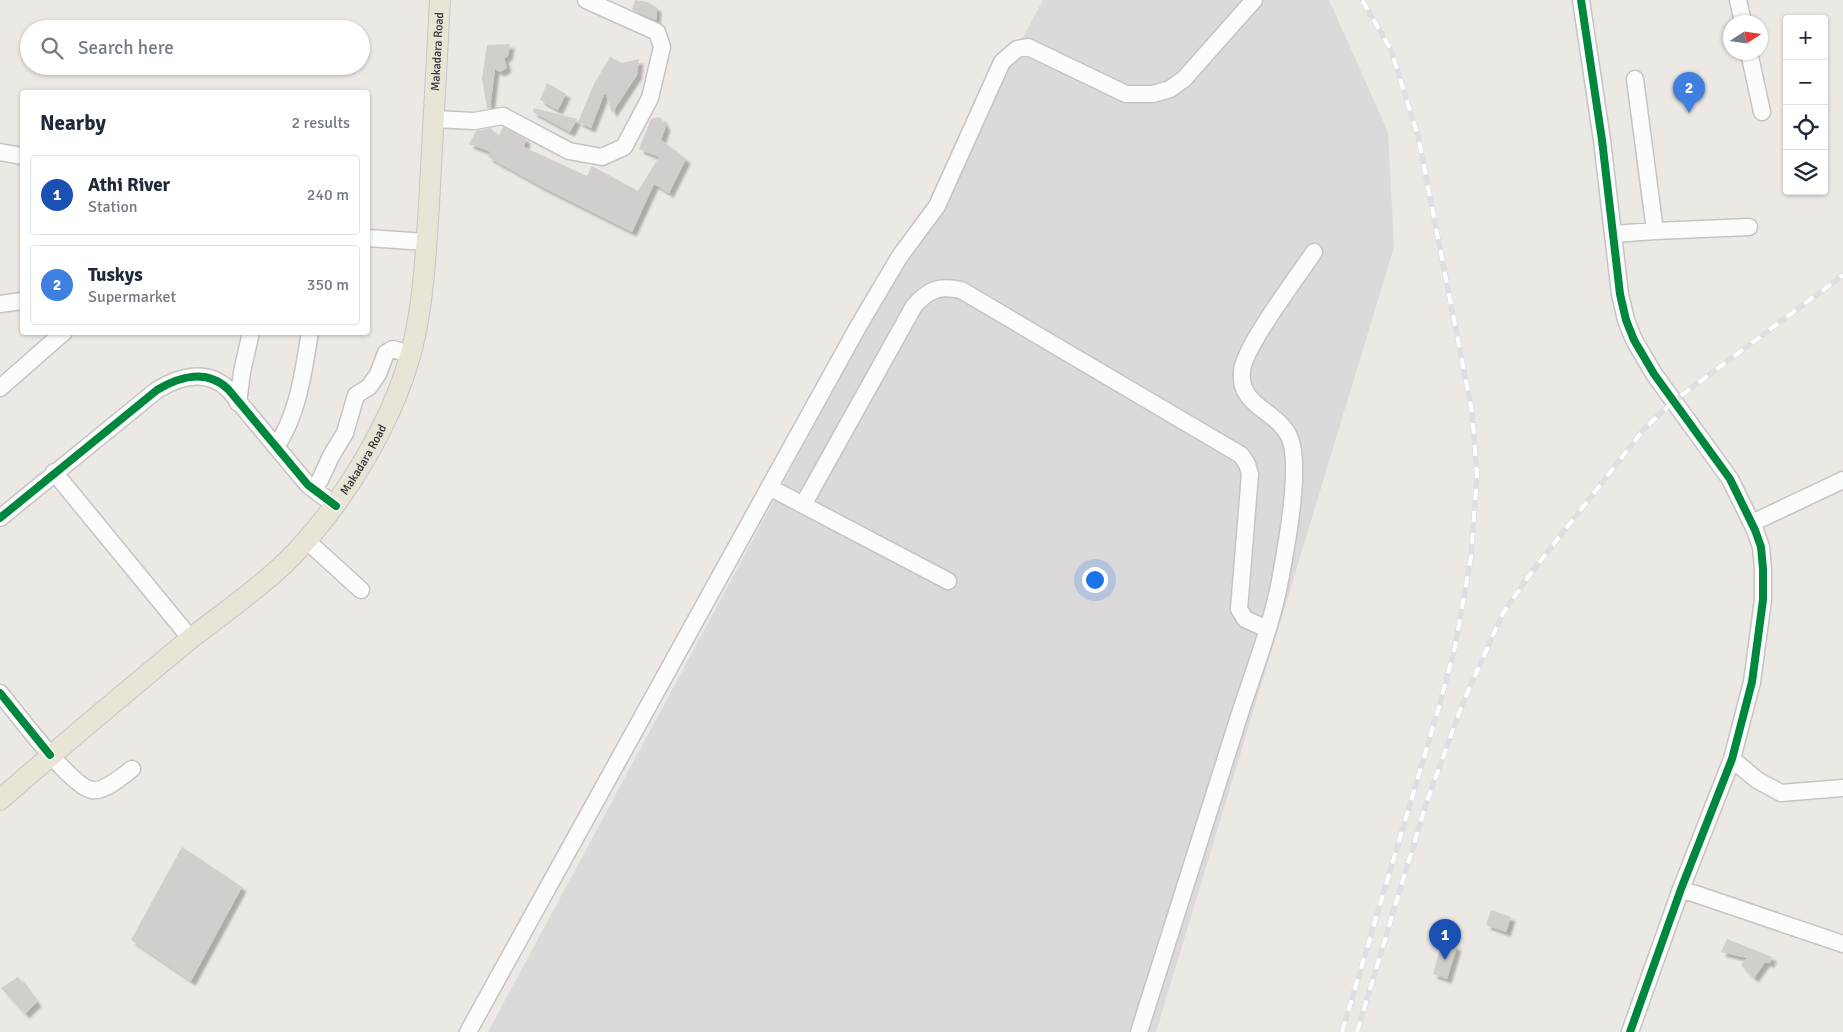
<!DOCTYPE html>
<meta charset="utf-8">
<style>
:root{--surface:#fff;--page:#f2f2f3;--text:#1f2937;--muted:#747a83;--line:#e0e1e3;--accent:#706f6e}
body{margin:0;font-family:Signika,sans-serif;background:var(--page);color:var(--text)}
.controls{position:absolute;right:15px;top:15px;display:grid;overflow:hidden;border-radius:5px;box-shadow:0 1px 4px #0004}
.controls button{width:45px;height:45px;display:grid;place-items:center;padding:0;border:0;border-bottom:1px solid var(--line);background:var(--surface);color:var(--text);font:25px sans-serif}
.compass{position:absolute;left:1723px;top:15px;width:45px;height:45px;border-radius:50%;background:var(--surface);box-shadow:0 1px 4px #0004;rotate:78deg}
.you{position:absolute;left:1094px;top:579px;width:18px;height:18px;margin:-12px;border:4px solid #fff;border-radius:50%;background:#1a73e8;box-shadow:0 0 0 8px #1a73e833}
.badge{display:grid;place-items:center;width:32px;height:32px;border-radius:50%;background:var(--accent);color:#fff;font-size:16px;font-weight:700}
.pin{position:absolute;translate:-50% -41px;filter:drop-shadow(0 1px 2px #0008)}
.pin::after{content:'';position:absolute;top:26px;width:18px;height:15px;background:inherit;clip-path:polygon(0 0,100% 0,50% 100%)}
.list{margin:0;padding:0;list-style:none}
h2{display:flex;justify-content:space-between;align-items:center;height:65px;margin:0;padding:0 20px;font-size:21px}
h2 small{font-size:16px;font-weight:400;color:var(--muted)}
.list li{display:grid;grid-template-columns:32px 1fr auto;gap:15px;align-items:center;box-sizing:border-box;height:80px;margin:0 10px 10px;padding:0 10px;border:1px solid var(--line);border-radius:5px}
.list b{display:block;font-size:19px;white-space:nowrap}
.list p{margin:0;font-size:16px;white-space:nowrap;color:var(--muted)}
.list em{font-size:16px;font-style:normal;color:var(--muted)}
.icon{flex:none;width:28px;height:28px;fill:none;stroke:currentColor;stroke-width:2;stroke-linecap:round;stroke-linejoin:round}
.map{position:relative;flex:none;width:1843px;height:1032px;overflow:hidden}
.search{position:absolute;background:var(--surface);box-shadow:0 1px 4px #0004;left:20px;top:20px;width:350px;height:55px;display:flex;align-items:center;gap:12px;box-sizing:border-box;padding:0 18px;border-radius:28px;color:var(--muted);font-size:19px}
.panel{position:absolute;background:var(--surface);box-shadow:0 1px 4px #0004;left:20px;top:90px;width:350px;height:245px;border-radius:5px}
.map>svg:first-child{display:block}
.industrial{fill:#dcd9db}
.building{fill:#d1cecb;filter:url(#shadow)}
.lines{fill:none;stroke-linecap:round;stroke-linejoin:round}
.minor-casing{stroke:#c5c4c5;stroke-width:19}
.major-casing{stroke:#c6c5c4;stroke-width:22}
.minor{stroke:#fcfcfb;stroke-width:16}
.major{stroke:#e8e4d6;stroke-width:20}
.rail-casing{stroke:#dfdfe1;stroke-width:5.5}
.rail{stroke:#fff;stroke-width:4;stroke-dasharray:11;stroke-linecap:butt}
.cycleway-casing{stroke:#fff;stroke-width:11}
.cycleway{stroke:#00873e;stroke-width:8}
.labels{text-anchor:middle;stroke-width:4;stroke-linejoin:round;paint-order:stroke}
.street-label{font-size:12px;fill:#2e2e2e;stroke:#fff}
</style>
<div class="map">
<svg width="1843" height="1032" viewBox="0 0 1843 1032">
<defs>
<filter id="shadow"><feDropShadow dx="4.5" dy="4.5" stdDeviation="1" flood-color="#0004"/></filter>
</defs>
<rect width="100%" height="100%" fill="#ece8e4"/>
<path class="industrial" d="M1043 0H1329L1388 132 1394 247 1156 1032H488Z"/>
<path class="building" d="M635 0 648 2 657 8 656 20 632 10Z
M510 44 508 56 504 58 507 68 500 72 495 69 490 108H487L482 79 487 45Z
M610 57 622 63 639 59 637 75 612 113 605 92 591 128 578 122 594 84Z
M547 83 566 94 558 110 540 100Z
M534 108 577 119 570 132 533 112Z
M660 117 666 126 661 140 686 159 669 193 654 184 632 232 544 188 488 157 491 152 469 144 476 131 490 128 499 136 503 127 526 139 524 147 587 176 592 166 638 191 659 157 639 149 651 119Z
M182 847 242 887 191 981 131 940Z
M1491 910 1511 917 1506 932 1486 925Z
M1727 939 1772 957 1770 963 1765 962 1754 978 1741 965 1747 958 1721 952Z
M1442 942 1457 946 1447 979 1433 974Z
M18 977 37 1002 25 1014 1 988Z"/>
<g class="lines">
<g class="minor-casing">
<path id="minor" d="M1581 0 1602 140 1620 294 1626 320 1634 340 1654 374 1730 479 1755 530 1761 547 1763 569V600L1752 682 1732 759 1681 889 1630 1032
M1738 0 1743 22
M1749 52 1762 112
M1635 79 1655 231 1749 227
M434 119 474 121 503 116 569 151 602 157 624 147 650 98 662 47 657 32 586 0
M0 152 22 156
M1613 234 1655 231
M368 238 426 242
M0 304 22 301
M0 388 64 332
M238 403 242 372 251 332
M276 447C299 412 303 373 310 332
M54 472 191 639
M320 480 331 456 345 433 356 395 369 387 378 374 386 353 393 349 410 354
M769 487 948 581
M803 505 914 306C928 290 939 285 961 290L1241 455 1247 464 1250 474 1239 609 1245 619 1267 629
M0 518 157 390C180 376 207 369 228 389L308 485 336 506
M1752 523 1843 480
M306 540 361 590
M0 693C15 711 71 787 92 790 105 792 122 776 132 769
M1732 759 1757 780 1781 793 1843 788
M1681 889 1843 944
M468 1032 859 325 900 256 937 206 1002 62 1017 49 1028 47 1126 94H1153L1170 89 1184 79 1254 0
M1139 1032C1171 931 1203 830 1235 729 1250 680 1273 624 1281 575 1287 543 1302 464 1289 436 1276 410 1238 406 1242 371 1244 347 1298 276 1314 252"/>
</g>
<g class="major-casing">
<g id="major">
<path id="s1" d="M0 800C62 745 126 692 190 639 222 614 256 591 285 563 343 506 398 416 415 336 424 293 426 249 429 205 433 137 436 68 440 0"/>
</g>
</g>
<use href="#minor" class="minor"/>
<use href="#major" class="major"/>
<g class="rail-casing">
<path id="rail" d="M1342 1032 1439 707 1455 647 1471 557 1477 475 1472 412 1418 136 1391 50 1362 0
M1357 1032 1426 804 1462 705 1503 613 1531 573 1645 428 1674 401 1843 275"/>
</g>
<use href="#rail" class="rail"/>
<g class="cycleway-casing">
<path id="cycleway" d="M1581 0 1602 140 1620 294 1626 320 1634 340 1654 374 1730 479 1755 530 1761 547 1763 569V600L1752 682 1732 759 1681 889 1630 1032
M0 518 157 390C180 376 207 369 228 389L308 485 336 506
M0 693 50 755"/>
</g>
<use href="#cycleway" class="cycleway"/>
</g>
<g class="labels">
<g class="street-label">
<text dy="4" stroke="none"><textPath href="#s1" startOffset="921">Makadara Road</textPath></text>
<text dy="4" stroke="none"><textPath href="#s1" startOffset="501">Makadara Road</textPath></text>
</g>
</g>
</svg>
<div class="controls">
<button>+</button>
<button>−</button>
<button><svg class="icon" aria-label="locate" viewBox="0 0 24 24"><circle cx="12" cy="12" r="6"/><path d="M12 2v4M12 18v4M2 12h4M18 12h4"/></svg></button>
<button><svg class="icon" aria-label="layers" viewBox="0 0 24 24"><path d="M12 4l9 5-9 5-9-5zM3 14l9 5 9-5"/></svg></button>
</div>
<svg class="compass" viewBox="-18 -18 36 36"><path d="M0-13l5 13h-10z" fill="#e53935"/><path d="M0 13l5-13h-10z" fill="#747a83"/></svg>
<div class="you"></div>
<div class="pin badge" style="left:1445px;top:960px;background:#1a4fb4">1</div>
<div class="pin badge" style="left:1689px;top:113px;background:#3f7fe0">2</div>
<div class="search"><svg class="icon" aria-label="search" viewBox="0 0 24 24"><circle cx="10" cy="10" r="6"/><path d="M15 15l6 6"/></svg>Search here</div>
<section class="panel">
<h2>Nearby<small>2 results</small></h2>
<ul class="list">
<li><span class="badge" style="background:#1a4fb4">1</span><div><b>Athi River</b><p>Station</p></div><em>240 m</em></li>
<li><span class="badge" style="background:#3f7fe0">2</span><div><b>Tuskys</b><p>Supermarket</p></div><em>350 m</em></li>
</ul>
</section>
</div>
